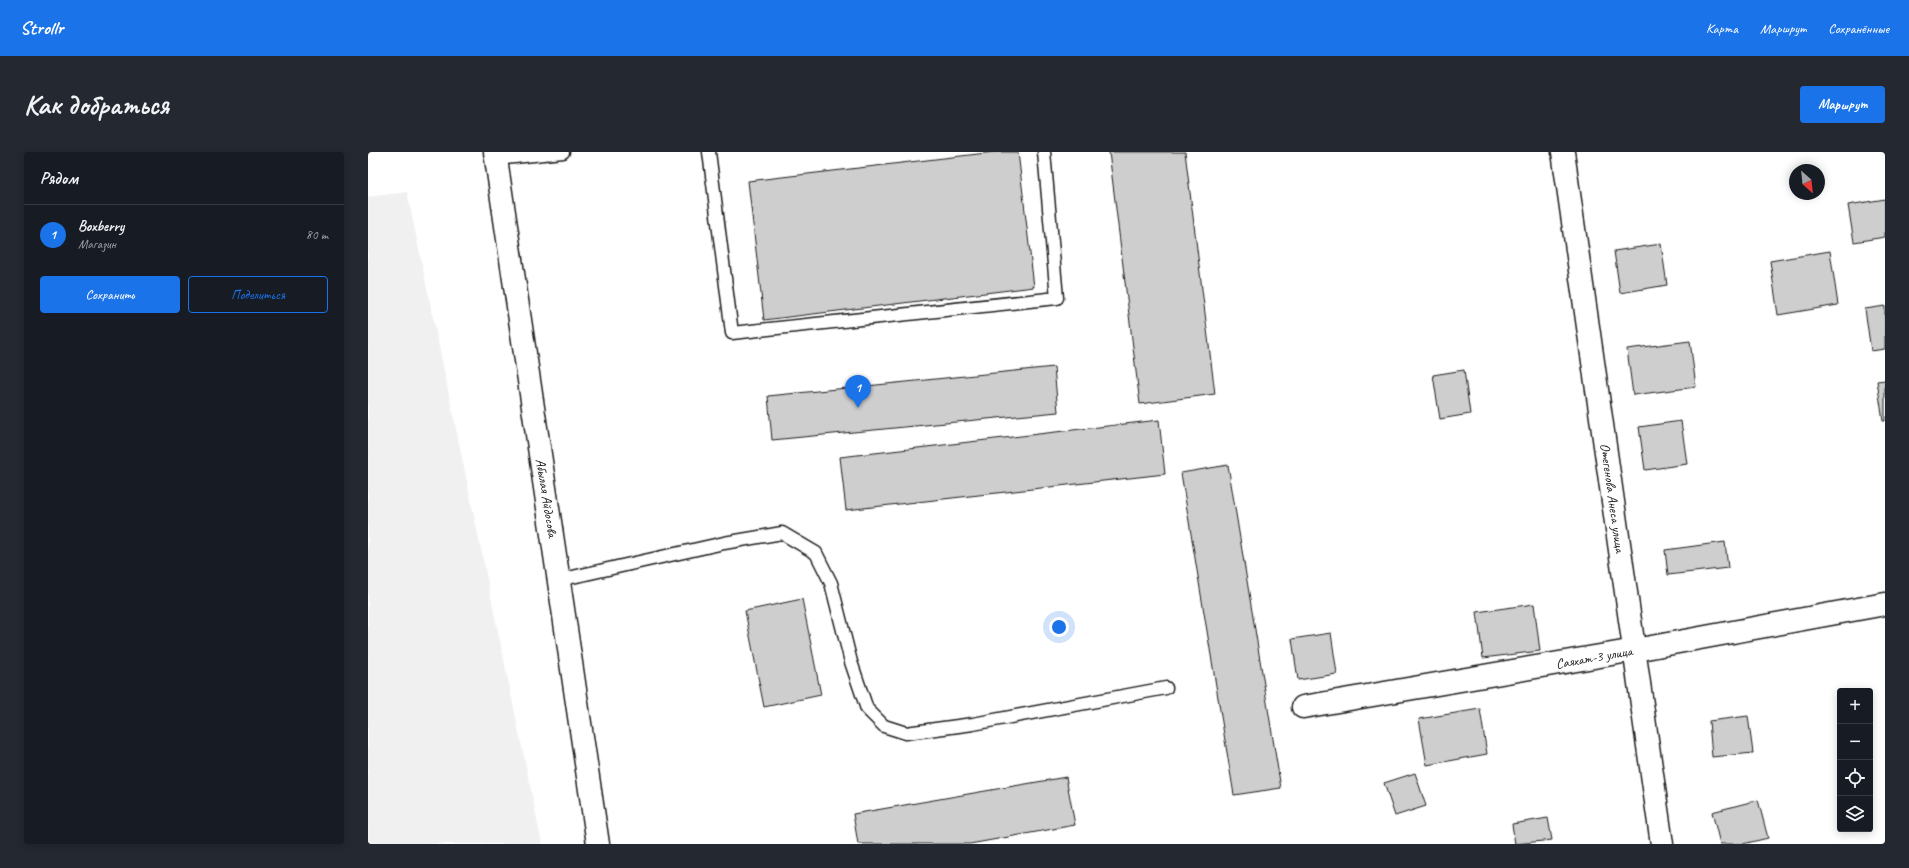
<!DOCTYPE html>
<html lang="ru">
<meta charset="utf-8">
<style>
:root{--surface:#171b24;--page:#242831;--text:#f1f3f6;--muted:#9ea1a6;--line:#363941;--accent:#1a73e8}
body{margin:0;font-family:Caveat,sans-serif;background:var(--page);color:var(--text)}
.controls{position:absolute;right:12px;bottom:12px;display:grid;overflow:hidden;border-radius:4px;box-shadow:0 2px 10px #0003}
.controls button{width:36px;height:36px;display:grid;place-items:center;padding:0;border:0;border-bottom:1px solid var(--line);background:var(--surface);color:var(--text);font:20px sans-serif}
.compass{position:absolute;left:1421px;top:12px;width:36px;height:36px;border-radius:50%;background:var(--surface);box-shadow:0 2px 10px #0003;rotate:153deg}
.you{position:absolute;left:691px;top:475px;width:14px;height:14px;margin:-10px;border:3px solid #fff;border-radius:50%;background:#1a73e8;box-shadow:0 0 0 6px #1a73e833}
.badge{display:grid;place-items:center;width:26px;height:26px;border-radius:50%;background:var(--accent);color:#fff;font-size:13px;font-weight:700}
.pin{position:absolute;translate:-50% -33px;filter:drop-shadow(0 1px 2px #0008)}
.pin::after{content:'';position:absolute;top:21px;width:14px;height:12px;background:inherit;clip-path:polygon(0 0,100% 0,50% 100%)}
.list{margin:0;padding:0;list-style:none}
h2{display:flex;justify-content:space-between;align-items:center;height:52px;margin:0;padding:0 16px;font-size:17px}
h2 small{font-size:13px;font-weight:400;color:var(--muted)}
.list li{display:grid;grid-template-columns:26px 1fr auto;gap:12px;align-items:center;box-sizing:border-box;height:60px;padding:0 16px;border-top:1px solid var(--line)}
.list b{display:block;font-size:15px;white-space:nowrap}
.list p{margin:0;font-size:13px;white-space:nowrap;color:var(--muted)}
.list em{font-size:13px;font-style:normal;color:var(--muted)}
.actions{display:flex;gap:8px;padding:12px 16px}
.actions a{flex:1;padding:9px 0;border:1px solid var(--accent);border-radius:4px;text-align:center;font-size:14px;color:var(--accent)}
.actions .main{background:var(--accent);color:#fff}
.icon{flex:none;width:22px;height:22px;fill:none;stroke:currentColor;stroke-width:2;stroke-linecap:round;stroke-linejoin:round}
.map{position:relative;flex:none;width:1517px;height:692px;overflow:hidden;border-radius:4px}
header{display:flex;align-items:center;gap:24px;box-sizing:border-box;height:56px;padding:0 20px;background:var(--accent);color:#fff}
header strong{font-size:19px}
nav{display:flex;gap:22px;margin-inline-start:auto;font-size:14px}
.intro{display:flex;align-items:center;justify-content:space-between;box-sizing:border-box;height:96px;padding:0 24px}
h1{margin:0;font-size:28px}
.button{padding:10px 18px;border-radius:4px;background:var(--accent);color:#fff;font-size:14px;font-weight:700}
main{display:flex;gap:24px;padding:0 24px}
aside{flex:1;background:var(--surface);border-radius:4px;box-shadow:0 2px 10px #0003}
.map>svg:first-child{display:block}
.built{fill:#f0f0f0}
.building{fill:#cecece;stroke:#1c1c1c}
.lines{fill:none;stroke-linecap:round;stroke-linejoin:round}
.lane-casing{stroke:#1c1c1c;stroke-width:15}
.street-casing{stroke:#1c1c1c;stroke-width:25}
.lane{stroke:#fff;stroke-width:12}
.street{stroke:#fff;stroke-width:22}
.labels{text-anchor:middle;stroke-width:3;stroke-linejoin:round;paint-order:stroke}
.street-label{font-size:14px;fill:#1c1c1c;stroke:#fff}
</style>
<header>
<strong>Strollr</strong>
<nav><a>Карта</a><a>Маршрут</a><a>Сохранённые</a></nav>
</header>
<div class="intro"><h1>Как добраться</h1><a class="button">Маршрут</a></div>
<main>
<aside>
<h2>Рядом<small></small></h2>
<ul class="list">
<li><span class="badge">1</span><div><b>Boxberry</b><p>Магазин</p></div><em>80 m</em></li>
</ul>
<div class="actions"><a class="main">Сохранить</a><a>Поделиться</a></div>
</aside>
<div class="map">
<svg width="1517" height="692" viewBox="0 0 1517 692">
<rect width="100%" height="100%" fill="#fff"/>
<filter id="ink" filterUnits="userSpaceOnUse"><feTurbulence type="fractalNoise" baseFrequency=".025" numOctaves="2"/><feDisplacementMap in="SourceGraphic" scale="8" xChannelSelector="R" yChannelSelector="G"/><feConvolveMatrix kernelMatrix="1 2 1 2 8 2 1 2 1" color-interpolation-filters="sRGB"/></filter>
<g filter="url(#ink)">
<path class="built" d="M39 40 174 692H0V45Z"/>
<path class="building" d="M627 0H650L666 135 396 168 380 29Z
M741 0H817L847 242 772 252Z
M1517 47V85L1486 90 1480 53Z
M1293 92 1299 133 1252 141 1246 99Z
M1462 99 1470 153 1410 163 1402 109Z
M1517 154V197L1503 199 1497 157Z
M1322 189 1328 235 1265 243 1259 197Z
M686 215 690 260 404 288 400 244Z
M1096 218 1102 262 1072 267 1065 223Z
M1517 228V269H1515L1509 229Z
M791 268 797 322 478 358 472 305Z
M1313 269 1319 312 1277 318 1271 275Z
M860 313 913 636 866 643 813 321Z
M1357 390 1360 416 1300 423 1297 398Z
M434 447 453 543 396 555 377 459Z
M1166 452 1172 499 1115 506 1109 460Z
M963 481 969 522 930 528 924 487Z
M1112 557 1119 602 1059 613 1051 567Z
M1380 564 1385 601 1344 605 1341 569Z
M1047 621 1058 654 1027 664 1016 631Z
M698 625 707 673 602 692H490L485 662Z
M1390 648 1400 686 1375 692H1352L1344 660Z
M1180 666 1184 688 1147 692 1144 672Z"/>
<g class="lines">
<g class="lane-casing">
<path id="lane" d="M341 0 364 181 689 146 676 0
M128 7 195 0
M191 428 356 391 414 381 448 401 463 431 483 510 499 557 516 574 538 581 605 572 798 536"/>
</g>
<g class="street-casing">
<path id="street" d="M127 0 230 692
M1195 0 1294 692
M935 555 1267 498 1517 452"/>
</g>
<use href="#lane" class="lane"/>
<use href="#street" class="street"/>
</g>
</g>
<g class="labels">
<g class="street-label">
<text transform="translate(179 346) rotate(81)" y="5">Абылая Айдосова</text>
<text transform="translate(1245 346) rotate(82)" y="5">Отегенова Анеса улица</text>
<text transform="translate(1226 505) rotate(-10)" y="5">Саяхат-3 улица</text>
</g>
</g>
</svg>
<div class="controls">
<button>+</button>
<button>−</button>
<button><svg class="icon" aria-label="locate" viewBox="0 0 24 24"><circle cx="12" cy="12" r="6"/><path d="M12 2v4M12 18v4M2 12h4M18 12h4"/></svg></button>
<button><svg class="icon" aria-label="layers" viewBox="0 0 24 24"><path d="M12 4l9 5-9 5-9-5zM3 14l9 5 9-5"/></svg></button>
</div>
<svg class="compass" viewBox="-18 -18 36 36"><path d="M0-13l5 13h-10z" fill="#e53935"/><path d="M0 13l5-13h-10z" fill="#9ea1a6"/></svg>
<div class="you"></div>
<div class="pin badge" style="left:490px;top:256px">1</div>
</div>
</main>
